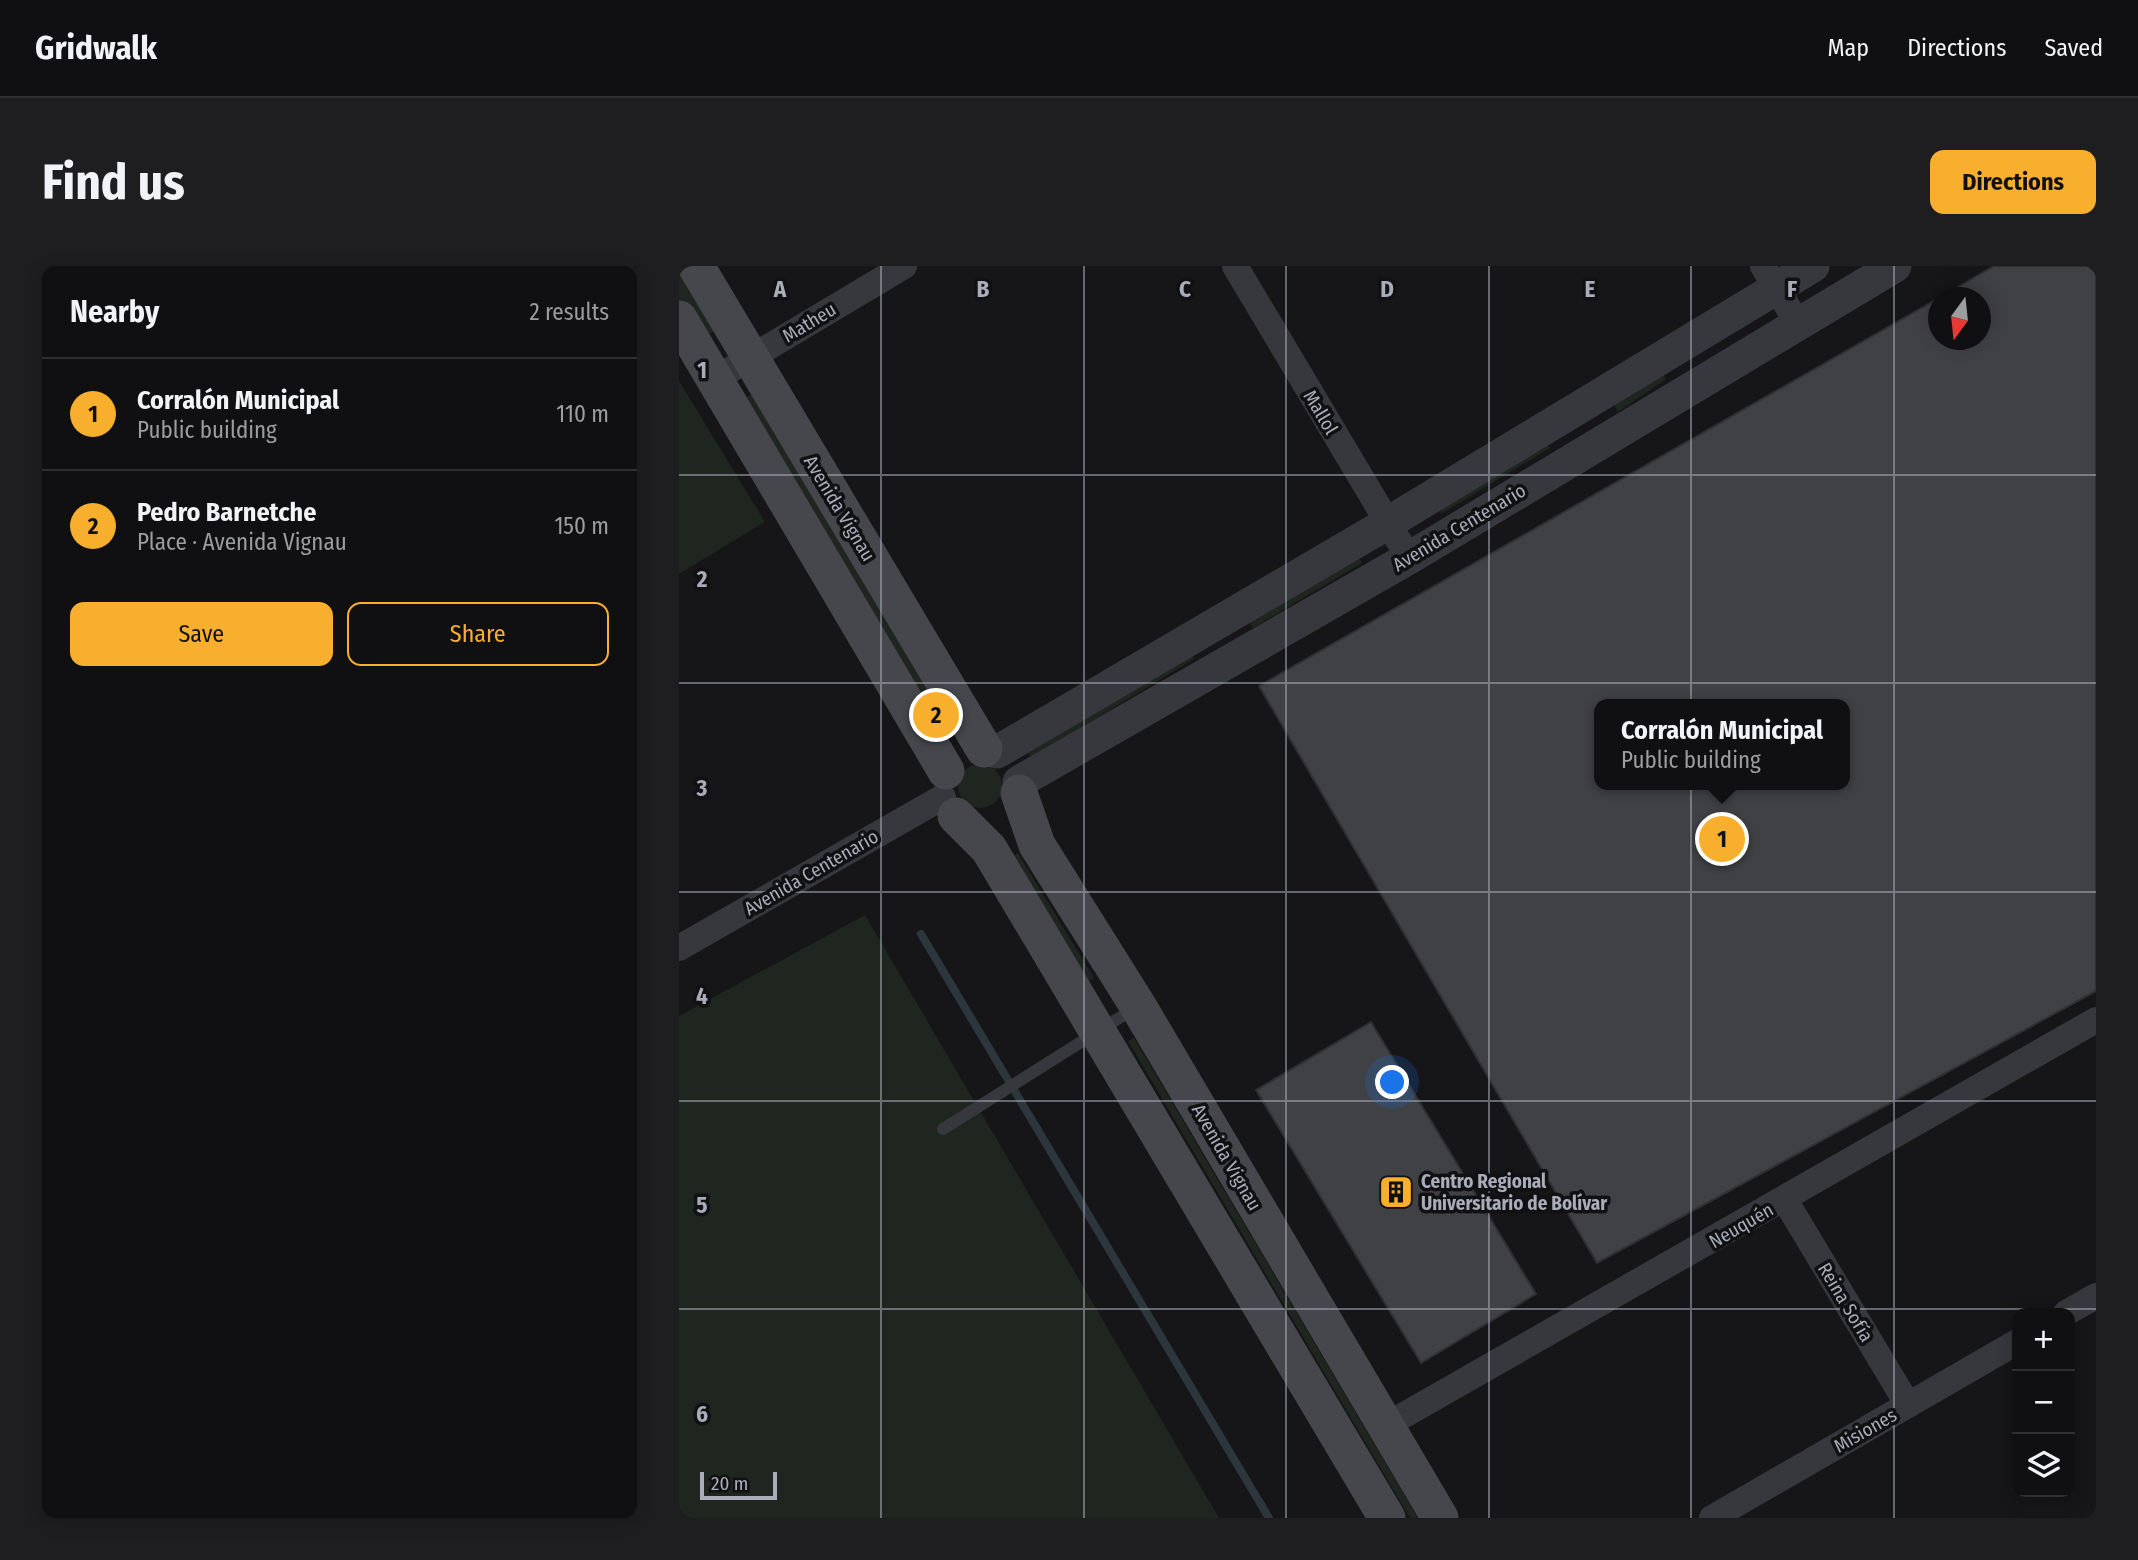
<!DOCTYPE html>
<meta charset="utf-8">
<style>
:root{--surface:#101012;--page:#1e1e20;--text:#f1f3f6;--muted:#9c9d9f;--line:#303032;--accent:#f8af2e}
body{margin:0;font-family:"Fira Sans Condensed",sans-serif;background:var(--page);color:var(--text)}
.controls{position:absolute;right:21px;bottom:21px;display:grid;overflow:hidden;border-radius:14px;box-shadow:0 4px 18px #0003}
.controls button{width:63px;height:63px;display:grid;place-items:center;padding:0;border:0;border-bottom:2px solid var(--line);background:var(--surface);color:var(--text);font:35px sans-serif}
.compass{position:absolute;left:1249px;top:21px;width:63px;height:63px;border-radius:50%;background:var(--surface);box-shadow:0 4px 18px #0003;rotate:195deg}
.scale{position:absolute;left:21px;bottom:18px;width:77px;box-sizing:border-box;padding-left:7px;border:4px solid #a8adb9;border-top:0;font-size:19px;line-height:24px;white-space:nowrap;color:#a8adb9;-webkit-text-stroke:5px #111113;paint-order:stroke}
.you{position:absolute;left:714px;top:817px;width:24px;height:24px;margin:-18px;border:5px solid #fff;border-radius:50%;background:#1a73e8;box-shadow:0 0 0 10px #1a73e833}
.badge{display:grid;place-items:center;width:46px;height:46px;border-radius:50%;background:var(--accent);color:#111;font-size:23px;font-weight:700}
.pin{position:absolute;translate:-50% -50%;border:4px solid #fff;box-shadow:0 2px 7px #0006}
.popup{position:absolute;left:915px;top:433px;width:256px;height:91px;box-sizing:border-box;display:grid;place-content:center;border-radius:14px;background:var(--surface);filter:drop-shadow(0 2px 5px #0005);font-size:23px;white-space:nowrap;color:var(--muted)}
.popup b{font-size:26px;color:var(--text)}
.popup::after{content:'';position:absolute;left:50%;top:100%;margin-left:-14px;border:14px solid transparent;border-top-color:var(--surface)}
.list{margin:0;padding:0;list-style:none}
h2{display:flex;justify-content:space-between;align-items:center;height:91px;margin:0;padding:0 28px;font-size:30px}
h2 small{font-size:23px;font-weight:400;color:var(--muted)}
.list li{display:grid;grid-template-columns:46px 1fr auto;gap:21px;align-items:center;box-sizing:border-box;height:112px;padding:0 28px;border-top:2px solid var(--line)}
.list b{display:block;font-size:26px;white-space:nowrap}
.list p{margin:0;font-size:23px;white-space:nowrap;color:var(--muted)}
.list em{font-size:23px;font-style:normal;color:var(--muted)}
.actions{display:flex;gap:14px;padding:21px 28px}
.actions a{flex:1;padding:16px 0;border:2px solid var(--accent);border-radius:14px;text-align:center;font-size:24px;color:var(--accent)}
.actions .main{background:var(--accent);color:#111}
.icon{flex:none;width:38px;height:38px;fill:none;stroke:currentColor;stroke-width:2;stroke-linecap:round;stroke-linejoin:round}
.map{position:relative;flex:none;width:1417px;height:1252px;overflow:hidden;border-radius:14px}
header{display:flex;align-items:center;gap:42px;box-sizing:border-box;height:98px;padding:0 35px;background:var(--surface);border-bottom:2px solid var(--line)}
header strong{font-size:33px}
nav{display:flex;gap:38px;margin-inline-start:auto;font-size:24px}
.intro{display:flex;align-items:center;justify-content:space-between;box-sizing:border-box;height:168px;padding:0 42px}
h1{margin:0;font-size:49px}
.button{padding:18px 32px;border-radius:14px;background:var(--accent);color:#111;font-size:24px;font-weight:700}
main{display:flex;gap:42px;padding:0 42px}
aside{flex:1;background:var(--surface);border-radius:14px;box-shadow:0 4px 18px #0003}
.map>svg:first-child{display:block}
.green{fill:#1e261f}
.lines{fill:none;stroke-linecap:round;stroke-linejoin:round}
.stream{stroke:#2c363d;stroke-width:8}
.building{fill:#404145;stroke:#303034;stroke-width:2;fill-rule:evenodd}
.service{stroke:#37383d;stroke-width:12}
.minor{stroke:#37383d;stroke-width:26}
.tertiary{stroke:#37383d;stroke-width:33}
.secondary{stroke:#45474d;stroke-width:37}
.grid{fill:none;stroke:#a8adb9;stroke-width:2;stroke-opacity:0.55}
.labels{text-anchor:middle;stroke-width:7;stroke-linejoin:round;paint-order:stroke}
.street-label{font-size:19px;fill:#a8adb9;stroke:#111113}
.poi-label{font-size:19px;font-weight:bold;fill:#a8adb9;stroke:#111113;text-anchor:start}
.grid-label{font-size:23px;text-anchor:middle;font-weight:bold;fill:#a8adb9;stroke:#111113;stroke-width:7;stroke-linejoin:round;paint-order:stroke}
</style>
<header>
<strong>Gridwalk</strong>
<nav><a>Map</a><a>Directions</a><a>Saved</a></nav>
</header>
<div class="intro"><h1>Find us</h1><a class="button">Directions</a></div>
<main>
<aside>
<h2>Nearby<small>2 results</small></h2>
<ul class="list">
<li><span class="badge">1</span><div><b>Corralón Municipal</b><p>Public building</p></div><em>110 m</em></li>
<li><span class="badge">2</span><div><b>Pedro Barnetche</b><p>Place · Avenida Vignau</p></div><em>150 m</em></li>
</ul>
<div class="actions"><a class="main">Save</a><a>Share</a></div>
</aside>
<div class="map">
<svg width="1417" height="1252" viewBox="0 0 1417 1252">
<rect width="100%" height="100%" fill="#161618"/>
<path class="green" d="M0 0 39 63 22 73 0 36Z
M983 107 987 113 939 146 935 139Z
M0 115 86 256 0 308Z
M78 125 270 453 253 463 61 135Z
M867 176 871 182 762 248 758 241Z
M679 290 683 297 574 362 570 356Z
M511 386 515 393 406 459 358 500 344 478Z
M279 520a22 22 0 1 1 44 0a22 22 0 1 1-44 0Z
M339 587 415 712 409 716 333 590Z
M186 649 540 1252H0V750Z
M455 772 739 1252H731L449 775Z"/>
<g class="lines">
<path class="stream" d="M242 668 590 1252"/>
</g>
<path class="building" d="M1315 0H1417V725L918 997 580 420 1260 32V74H1302V32H1260ZM920 438H1166V519H920Z
M692 756 857 1028 742 1097 577 824Z"/>
<g class="lines">
<path class="service" d="M264 863 456 742"/>
<path class="minor" d="M556 0 730 292
M1084 0 1119 58
M36 113 225 0
M0 682 264 531
M1106 934 1229 1139
M1387 1047 1417 1030
M706 1160 1417 754
M1033 1252 1338 1076"/>
<path class="tertiary" d="M318 486 709 257 1134 0
M340 516 730 292 1216 0"/>
<path class="secondary" d="M17 0 305 483
M0 53 267 505
M340 527 358 579 459 740 761 1252
M277 550 310 583 708 1252"/>
</g>
<path class="grid" d="M202 0V1252M405 0V1252M607 0V1252M810 0V1252M1012 0V1252M1215 0V1252M0 209H1417M0 417H1417M0 626H1417M0 835H1417M0 1043H1417"/>
<defs>
<g id="building-square" transform="scale(1.75)"><rect x="-9" y="-9" width="18" height="18" rx="4" fill="#f8af2e" stroke="#111113"/><path d="M-4-6H4V6H1V3H-1V6H-4ZM-2.5-4.3h1.7v1.8h-1.7ZM.8-4.3h1.7v1.8H.8ZM-2.5-1h1.7V.8h-1.7ZM.8-1h1.7V.8H.8Z" fill="#111"/></g>
</defs>
<g fill-rule="evenodd">
<use href="#building-square" x="717" y="926"/>
</g>
<g class="labels">
<g class="street-label">
<text transform="translate(130 56) rotate(-31)" y="7">Matheu</text>
<text transform="translate(642 146) rotate(59)" y="7">Mallol</text>
<text transform="translate(161 242) rotate(59)" y="7">Avenida Vignau</text>
<text transform="translate(780 261) rotate(-31)" y="7">Avenida Centenario</text>
<text transform="translate(132 606) rotate(-30)" y="7">Avenida Centenario</text>
<text transform="translate(548 891) rotate(60)" y="7">Avenida Vignau</text>
<text transform="translate(1062 959) rotate(-30)" y="7">Neuquén</text>
<text transform="translate(1167 1036) rotate(59)" y="7">Reina Sofía</text>
<text transform="translate(1186 1164) rotate(-30)" y="7">Misiones</text>
</g>
<g class="poi-label">
<text x="742" y="922">Centro Regional<tspan x="742" dy="22">Universitario de Bolívar</tspan></text>
</g>
</g>
<g class="grid-label">
<text x="101" y="31">A</text>
<text x="304" y="31">B</text>
<text x="506" y="31">C</text>
<text x="708" y="31">D</text>
<text x="911" y="31">E</text>
<text x="1113" y="31">F</text>
<text x="23" y="112">1</text>
<text x="23" y="321">2</text>
<text x="23" y="530">3</text>
<text x="23" y="738">4</text>
<text x="23" y="947">5</text>
<text x="23" y="1156">6</text>
</g>
</svg>
<div class="controls">
<button>+</button>
<button>−</button>
<button><svg class="icon" aria-label="layers" viewBox="0 0 24 24"><path d="M12 4l9 5-9 5-9-5zM3 14l9 5 9-5"/></svg></button>
</div>
<svg class="compass" viewBox="-18 -18 36 36"><path d="M0-13l5 13h-10z" fill="#e53935"/><path d="M0 13l5-13h-10z" fill="#9c9d9f"/></svg>
<div class="scale">20 m</div>
<div class="you"></div>
<div class="pin badge" style="left:1043px;top:573px">1</div>
<div class="popup"><b>Corralón Municipal</b>Public building</div>
<div class="pin badge" style="left:257px;top:449px">2</div>
</div>
</main>
